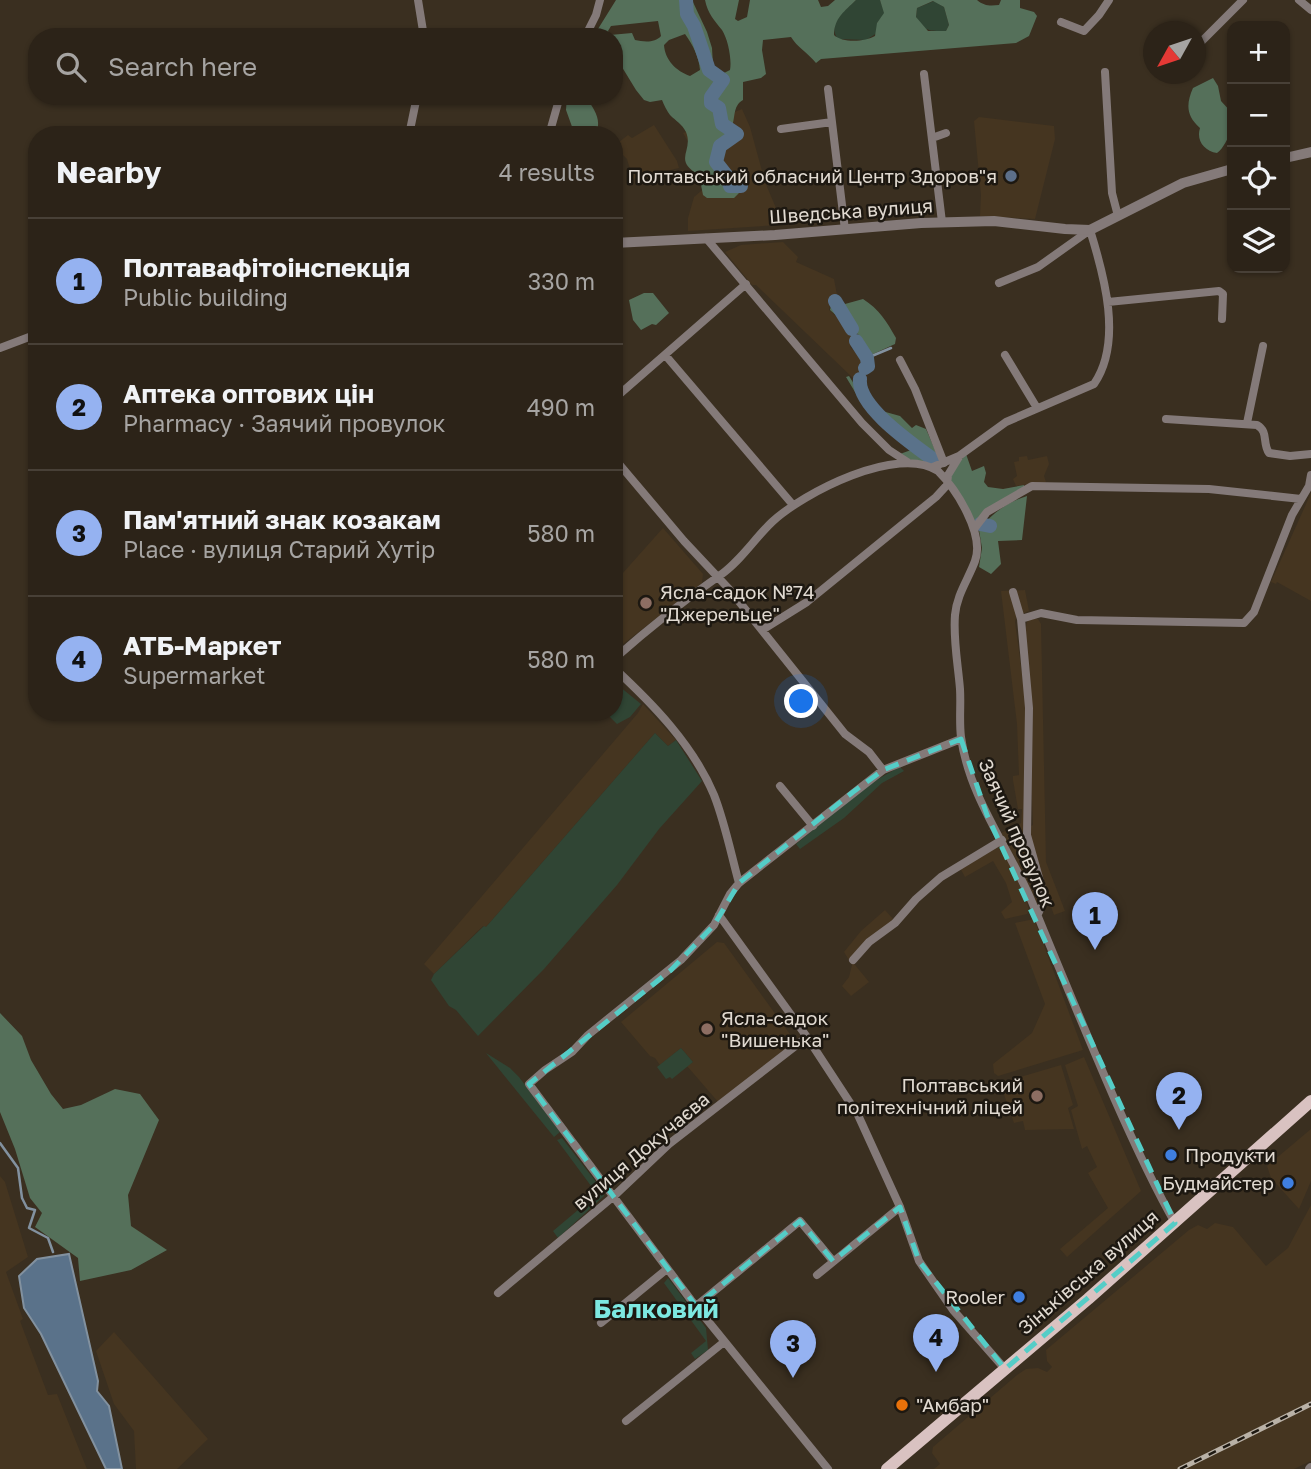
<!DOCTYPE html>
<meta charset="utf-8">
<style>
:root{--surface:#2c2318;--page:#382f25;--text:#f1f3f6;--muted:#a6a4a2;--line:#484037;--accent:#95b2f1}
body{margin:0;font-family:"Golos Text",sans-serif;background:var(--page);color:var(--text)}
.controls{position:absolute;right:21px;top:21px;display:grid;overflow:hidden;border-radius:14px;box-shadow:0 2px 5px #0004}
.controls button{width:63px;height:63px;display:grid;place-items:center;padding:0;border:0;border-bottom:2px solid var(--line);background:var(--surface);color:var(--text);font:35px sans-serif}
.compass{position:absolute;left:1143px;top:21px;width:63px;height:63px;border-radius:50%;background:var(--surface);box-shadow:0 2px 5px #0004;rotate:230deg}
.you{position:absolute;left:802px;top:702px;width:24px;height:24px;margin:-18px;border:5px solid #fff;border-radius:50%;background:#1a73e8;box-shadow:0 0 0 10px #1a73e833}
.badge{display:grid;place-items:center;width:46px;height:46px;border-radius:50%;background:var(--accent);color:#111;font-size:23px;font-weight:700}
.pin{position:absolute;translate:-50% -58px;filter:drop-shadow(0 2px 4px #0008)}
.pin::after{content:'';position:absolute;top:37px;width:24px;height:21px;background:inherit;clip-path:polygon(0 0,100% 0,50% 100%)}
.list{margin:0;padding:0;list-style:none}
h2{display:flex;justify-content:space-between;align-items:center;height:91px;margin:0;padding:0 28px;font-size:30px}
h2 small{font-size:23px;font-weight:400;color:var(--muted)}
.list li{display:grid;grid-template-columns:46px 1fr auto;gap:21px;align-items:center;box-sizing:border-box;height:126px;padding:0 28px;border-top:2px solid var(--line)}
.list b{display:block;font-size:26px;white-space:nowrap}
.list p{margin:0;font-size:23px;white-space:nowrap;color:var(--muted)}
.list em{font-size:23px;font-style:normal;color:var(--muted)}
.icon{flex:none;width:38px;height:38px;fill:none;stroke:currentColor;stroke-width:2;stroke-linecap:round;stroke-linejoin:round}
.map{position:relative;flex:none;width:1311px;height:1469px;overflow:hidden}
.search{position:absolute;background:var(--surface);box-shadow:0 2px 5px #0004;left:28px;top:28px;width:595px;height:77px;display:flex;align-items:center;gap:18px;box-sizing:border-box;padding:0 24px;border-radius:28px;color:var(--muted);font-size:26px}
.panel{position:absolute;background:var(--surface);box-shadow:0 2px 5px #0004;left:28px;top:126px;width:595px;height:595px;border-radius:28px}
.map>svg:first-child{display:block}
.built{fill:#453520}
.green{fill:#304534}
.forest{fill:#55705a;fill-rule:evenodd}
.water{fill:#5a728a;stroke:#82919f;stroke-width:2}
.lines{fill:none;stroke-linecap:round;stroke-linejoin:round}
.stream{stroke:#82919f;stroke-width:2.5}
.river{stroke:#5a728a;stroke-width:14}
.minor{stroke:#847a79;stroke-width:8}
.tertiary{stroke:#847a79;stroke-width:10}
.primary{stroke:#d9c2c1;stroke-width:12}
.rail-casing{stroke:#b9b1a6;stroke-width:5}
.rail{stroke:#1d1811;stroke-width:2.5;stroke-dasharray:8;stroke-linecap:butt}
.marked{fill:none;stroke:#54cdc7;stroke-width:5;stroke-dasharray:14 9;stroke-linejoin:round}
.service-dot{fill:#5c6f8a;stroke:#1d1811;stroke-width:2.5}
.education-dot{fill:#8d6e63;stroke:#1d1811;stroke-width:2.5}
.shop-dot{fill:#3f7fe0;stroke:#1d1811;stroke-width:2.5}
.food-dot{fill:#e8710a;stroke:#1d1811;stroke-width:2.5}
.labels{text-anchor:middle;stroke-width:5;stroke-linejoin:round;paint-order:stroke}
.poi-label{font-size:19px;fill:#e1dad1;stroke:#1d1811;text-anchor:end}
.street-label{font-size:19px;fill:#e1dad1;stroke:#1d1811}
.district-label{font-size:26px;font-weight:bold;fill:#7de8e1;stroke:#1d1811}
</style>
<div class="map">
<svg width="1311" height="1469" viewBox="0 0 1311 1469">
<rect width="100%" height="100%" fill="#3a2f20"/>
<path class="built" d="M742 109 750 127 765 182 776 208 778 225 688 231V218L694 197 707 186 690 145 683 133Z
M979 117 1054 126 1055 139 1035 219 980 216 981 195 974 121Z
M654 125 677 161 679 168 633 179 627 159 614 146 628 135 632 138Z
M783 242 798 257 796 262 834 279 837 295 831 301 829 310 859 336 850 347 867 363 864 368 869 372 862 380 859 378 855 380 756 285H752L725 252 741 245Z
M1027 456 1028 460 1047 456 1049 464 1044 476 1046 482 1016 486 1013 479 1017 476 1014 462 1019 461V457Z
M1311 493V601L1277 582 1276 584 1271 582Z
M663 528 703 574 702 583 614 651V567L622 574Z
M1025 590 1029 611 1016 617 1015 622 1026 703 1024 840 1026 856 1040 899 1035 904 1001 833 1021 823 1022 809H1018L1013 780V776L1019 775 1017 724 1001 591Z
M1028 618 1038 619 1041 624 1046 862 1065 911 1054 915 1037 867 1030 835 1031 826 1033 825 1025 631Z
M643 704 676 740 668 746 655 733 486 927 483 926 434 974 424 964 638 713Z
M998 845H1002L1027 902 1029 911 1027 914 1005 919 1001 912 1012 902 1006 883 993 861 965 877 959 866Z
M885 910 894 920 851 960 869 982 851 996 842 986 849 977 852 965 844 952 861 931Z
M1034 919 1083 1050 998 1076 994 1073 993 1064 1032 1033 1045 1004 1015 923Z
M717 942 724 943 792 1037 789 1049 719 1103 687 1066 693 1062 681 1048 660 1065 655 1058 650 1056 621 1022Z
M1084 1057 1141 1191 1067 1257 1060 1249 1108 1208 1088 1173 1097 1167 1087 1146 1082 1149 1071 1110 1078 1106 1065 1065Z
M1061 1065 1073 1105 1068 1108 1074 1129 1025 1130 1023 1121 1014 1123 1000 1083Z
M1311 1129V1181L1299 1209 1271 1178 1267 1166Z
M0 1176 5 1182 28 1257 6 1272 23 1319 20 1321 48 1395 57 1394 87 1469H0Z
M1311 1205V1461L1294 1469H934L940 1464 932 1453 933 1447 1017 1375 1026 1369 1038 1368 1047 1372 1052 1367 1047 1361 1046 1350 1189 1230 1198 1225 1207 1229 1215 1223 1233 1227 1266 1266 1288 1248Z
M114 1332 208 1439 177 1469H136L134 1431 114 1404 96 1351Z"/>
<path class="green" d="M856 0H880L885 13 877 23V33L866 40 838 39C826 23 846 10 856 0Z
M934 1 944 7 949 25 946 31C931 31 923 32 916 17L917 8Z
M614 682 641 704 630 717 617 724 605 712H614Z
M655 733 668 746 676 740 702 781 659 829 617 885 544 969 478 1036 456 1010 449 1006 431 980 434 974 484 926 486 927Z
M900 767 904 771 882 783 844 818 800 849 796 844C830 817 861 786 900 767Z
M681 1048 693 1062 672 1079 670 1077 666 1079 657 1067Z
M486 1053 510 1068 519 1077 560 1132 554 1137Z
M562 1138 603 1191 604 1196 558 1238 553 1231 597 1194 557 1140Z
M668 1278 706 1328 708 1350 695 1359 691 1353 706 1341 664 1283Z"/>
<path class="forest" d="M616 0H692L707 32 712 48 713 65 722 74 730 70C732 60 728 39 722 30 714 20 708 14 705 0H739L735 19 738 21 747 17 750 0H818L821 7 828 6 835 0H856C845 11 834 18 834 35 842 43 865 42 875 36L877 23 884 13 880 0H977C984 6 990 6 999 5L1001 0H1020V8L1034 12 1037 16 1029 36 1016 43 821 59 816 63C808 53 797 47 791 37L763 40 762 50 766 74 761 78 743 82V100C732 106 736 119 731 129 727 135 720 139 716 145 707 159 716 180 729 188 733 190 736 191 739 193L734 198H707L703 195 699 175C672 160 694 151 686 132 682 124 676 121 670 115 667 111 664 105 662 100L650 102 644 100 636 90 614 54V37H593ZM933 1 944 7 949 25 946 31H928L916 17 917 8ZM658 21 661 36C655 43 644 42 635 40L632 33 610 35 608 31 611 26ZM685 34C693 45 699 57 700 70L690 76C676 71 665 60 664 45L669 40Z
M1213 78 1218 86 1221 101 1232 113V132C1226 139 1225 147 1217 153 1204 151 1196 140 1200 128 1186 116 1186 104 1193 88Z
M567 96H586C594 111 602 117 596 135H575L566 110Z
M644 293H653L669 313 656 325 652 324 641 330 633 320 629 300Z
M836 299 845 304 863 299C879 309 887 322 896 338L895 344 871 355 870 360 866 361 856 344 860 336 830 310 832 302Z
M849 376 854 384 862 387 875 406 882 411 900 416 912 428 916 425 926 429 939 459C925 464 912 463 900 454L911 450 858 397 846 377Z
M966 454 972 471 984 466 986 473 984 482 988 487 1003 489 1024 485V487L976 523 950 481V473Z
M1027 496 1022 540 998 541 1001 564 991 574 979 567 982 548 979 530C991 514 1007 502 1027 496Z
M0 1013 22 1036 31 1060 51 1094 63 1109 81 1105 115 1089 140 1094 159 1120 128 1195 131 1226 167 1250 131 1270 80 1281 78 1258 35 1227 42 1213 30 1198 15 1149 0 1112Z"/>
<path class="water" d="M69 1254 98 1381 97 1391 109 1406 122 1469H106L41 1334 24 1308 19 1276 37 1259Z"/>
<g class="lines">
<path class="stream" d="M867 358 891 348
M0 1143 18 1168 22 1198 27 1208 35 1210 29 1228 48 1238 53 1252"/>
<path class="river" d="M686 0 687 14 694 26 709 70 723 80 711 97V103L719 108 722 124 737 134 720 146 716 162 727 176 730 186H741
M835 301 852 329
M856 341 867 358 868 366 865 368
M860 379C857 407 914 445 934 460
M980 524 990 526"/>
<path class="minor" d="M418 0 424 37
M1299 0 1311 10
M1061 22 1084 31 1099 15 1109 0
M585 37 596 15 600 0
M1197 46 1243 0
M1105 72 1112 193 1118 216
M924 74 942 222
M828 89 845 230
M781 129 832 122
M409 135 417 96
M549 135 560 96
M932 138 946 133
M706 238 862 423 889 450 909 463
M1108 302 1219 291 1223 294 1222 319
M0 348 37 334
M1005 355 1037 408
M666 356 793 505
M900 360 915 389 944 463
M614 399 746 284
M1166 419 1257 425C1269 432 1262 443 1269 453L1290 456 1311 454
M1247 423 1263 346
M614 458 684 541 729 589 845 734 869 752 883 770
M933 467 959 456 1006 422 1094 384C1123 342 1104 275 1090 230L1038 267 999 283
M974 529 987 512 1032 486 1209 489 1301 499
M1013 592 1021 619 1029 708 1027 835 1045 899 1037 916
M1021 619 1041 613 1077 620 1244 623 1254 612 1292 515 1309 486 1311 475
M762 630 807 602 936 497 947 485 948 475 959 457
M614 659C648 629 683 601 719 576 740 562 754 539 772 522 803 493 898 444 938 471 956 489 985 534 975 561 968 580 957 594 955 615 953 640 958 664 960 689 961 705 959 721 961 737 969 797 1009 848 1032 902 1059 968 1086 1033 1114 1098 1133 1141 1152 1183 1175 1223
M614 668C653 704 693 745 714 795 725 823 731 854 739 883L730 894 714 925 681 960 588 1035 572 1052 545 1070 529 1084 691 1300 828 1469
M780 786 813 826
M739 883 883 770 961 739
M719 915 807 1037 858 1115 900 1207 919 1261 953 1310 1005 1369
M853 960 869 942 895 923 916 899 941 877 1002 840
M817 1275 900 1207
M498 1293 614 1196 669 1144 807 1037
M696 1306 800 1221 833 1261
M601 1323 667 1269
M626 1421 724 1342"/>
<path class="tertiary" d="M1285 158 1311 152
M614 243 775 235 921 223 994 221 1065 229 1090 230 1183 183 1232 169
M1310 1469 1311 1468"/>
<path class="primary" d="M887 1469 1088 1299 1311 1101"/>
<g class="rail-casing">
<path id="rail" d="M1180 1469 1311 1404"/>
</g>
<use href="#rail" class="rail"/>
</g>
<path class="marked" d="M961 739 987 815 1175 1223 1005 1369 919 1261 900 1207 833 1261 800 1221 696 1306 529 1084 671 970 714 925 739 883 853 792 883 770Z"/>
<circle class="service-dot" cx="1011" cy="176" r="7"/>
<g class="education-dot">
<circle cx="646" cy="603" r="7"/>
<circle cx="707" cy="1029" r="7"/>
<circle cx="1037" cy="1096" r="7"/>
</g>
<g class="shop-dot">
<circle cx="1171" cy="1155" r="7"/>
<circle cx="1288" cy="1183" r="7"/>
<circle cx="1019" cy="1297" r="7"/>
</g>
<circle class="food-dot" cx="902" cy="1405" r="7"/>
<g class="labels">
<g class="poi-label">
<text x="997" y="183">Полтавський обласний Центр Здоров"я</text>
<text x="660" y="599" text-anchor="start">Ясла-садок №74<tspan x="660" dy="22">"Джерельце"</tspan></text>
<text x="721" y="1025" text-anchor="start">Ясла-садок<tspan x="721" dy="22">"Вишенька"</tspan></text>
<text x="1023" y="1092">Полтавський<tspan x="1023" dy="22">політехнічний ліцей</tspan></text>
<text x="1185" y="1162" text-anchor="start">Продукти</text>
<text x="1274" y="1190">Будмайстер</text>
<text x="1005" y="1304">Rooler</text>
<text x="916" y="1412" text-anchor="start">"Амбар"</text>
</g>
<g class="street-label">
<text transform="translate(851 211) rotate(-4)" y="7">Шведська вулиця</text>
<text transform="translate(1017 833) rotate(66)" y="7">Заячий провулок</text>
<text transform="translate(641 1151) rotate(-40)" y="7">вулиця Докучаєва</text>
<text transform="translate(1088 1272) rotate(-41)" y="7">Зіньківська вулиця</text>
</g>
<g class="district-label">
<text x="656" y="1318">Балковий</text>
</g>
</g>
</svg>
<div class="controls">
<button>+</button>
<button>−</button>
<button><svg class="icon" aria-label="locate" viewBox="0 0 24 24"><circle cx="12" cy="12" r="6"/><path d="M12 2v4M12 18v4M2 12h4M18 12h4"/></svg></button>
<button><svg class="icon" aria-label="layers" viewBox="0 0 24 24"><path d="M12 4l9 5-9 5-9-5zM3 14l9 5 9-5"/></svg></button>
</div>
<svg class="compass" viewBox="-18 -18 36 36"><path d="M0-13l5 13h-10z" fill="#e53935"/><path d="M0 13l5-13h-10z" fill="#a6a4a2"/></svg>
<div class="you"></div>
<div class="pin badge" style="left:1095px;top:950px">1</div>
<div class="pin badge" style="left:1179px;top:1130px">2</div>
<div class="pin badge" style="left:793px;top:1378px">3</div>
<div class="pin badge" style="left:936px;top:1372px">4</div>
<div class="search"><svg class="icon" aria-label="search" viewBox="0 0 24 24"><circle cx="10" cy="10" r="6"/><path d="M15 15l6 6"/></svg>Search here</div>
<section class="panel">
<h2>Nearby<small>4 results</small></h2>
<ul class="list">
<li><span class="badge">1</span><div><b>Полтавафітоінспекція</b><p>Public building</p></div><em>330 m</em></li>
<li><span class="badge">2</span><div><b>Аптека оптових цін</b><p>Pharmacy · Заячий провулок</p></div><em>490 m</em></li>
<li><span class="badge">3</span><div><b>Пам'ятний знак козакам</b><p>Place · вулиця Старий Хутір</p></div><em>580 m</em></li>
<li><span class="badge">4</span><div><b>АТБ-Маркет</b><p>Supermarket</p></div><em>580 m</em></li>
</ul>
</section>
</div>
